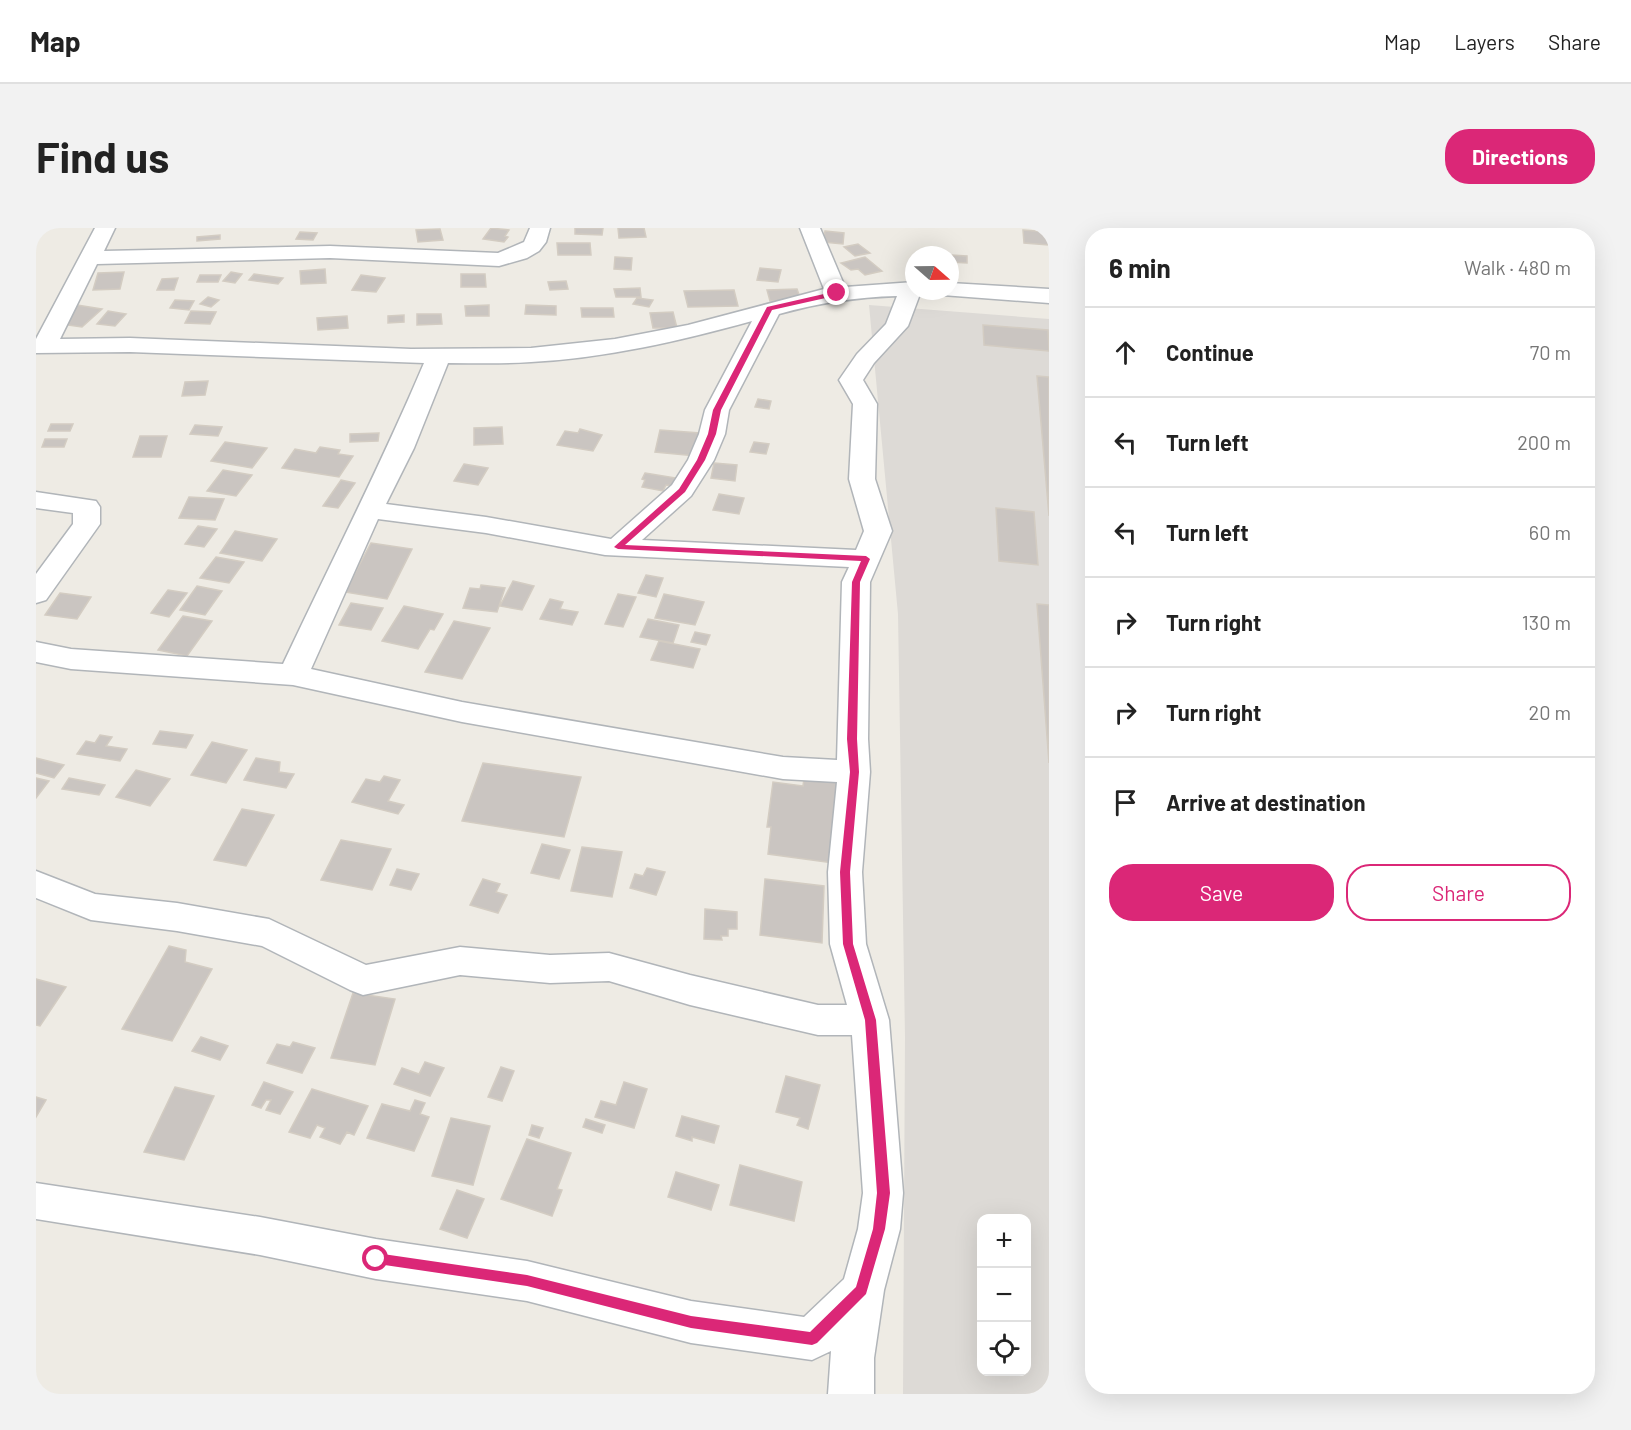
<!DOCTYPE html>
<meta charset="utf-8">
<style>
:root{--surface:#fff;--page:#f2f2f2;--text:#222;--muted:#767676;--line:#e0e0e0;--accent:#db2777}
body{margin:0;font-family:Barlow,sans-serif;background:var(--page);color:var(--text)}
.controls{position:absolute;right:18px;bottom:18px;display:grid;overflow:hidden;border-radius:12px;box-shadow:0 6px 24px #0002}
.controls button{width:54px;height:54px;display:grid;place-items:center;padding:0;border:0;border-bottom:2px solid var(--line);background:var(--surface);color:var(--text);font:30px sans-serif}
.compass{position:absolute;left:869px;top:18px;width:54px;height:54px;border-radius:50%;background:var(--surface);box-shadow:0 6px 24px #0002;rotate:110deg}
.stop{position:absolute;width:18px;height:18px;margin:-14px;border:4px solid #db2777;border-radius:50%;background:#fff}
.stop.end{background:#db2777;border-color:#fff;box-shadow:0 2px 6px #0008}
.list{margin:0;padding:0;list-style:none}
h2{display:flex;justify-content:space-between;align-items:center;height:78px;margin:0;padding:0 24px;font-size:26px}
h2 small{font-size:20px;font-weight:400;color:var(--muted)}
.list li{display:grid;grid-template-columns:39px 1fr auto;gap:18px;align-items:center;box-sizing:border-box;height:90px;padding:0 24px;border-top:2px solid var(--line)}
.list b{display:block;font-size:22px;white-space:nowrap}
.list em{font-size:20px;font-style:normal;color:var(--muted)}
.actions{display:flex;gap:12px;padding:18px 24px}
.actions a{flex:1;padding:14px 0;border:2px solid var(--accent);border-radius:24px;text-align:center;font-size:21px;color:var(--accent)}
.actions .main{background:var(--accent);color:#fff}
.icon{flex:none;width:33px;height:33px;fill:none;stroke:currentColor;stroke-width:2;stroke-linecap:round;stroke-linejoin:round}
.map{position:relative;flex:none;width:1013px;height:1166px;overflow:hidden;border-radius:24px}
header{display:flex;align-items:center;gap:36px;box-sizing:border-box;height:84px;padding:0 30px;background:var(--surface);border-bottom:2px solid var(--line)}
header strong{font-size:28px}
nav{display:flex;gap:33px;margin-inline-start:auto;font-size:21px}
.intro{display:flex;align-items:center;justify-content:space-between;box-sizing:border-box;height:144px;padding:0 36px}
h1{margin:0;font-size:42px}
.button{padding:15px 27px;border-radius:24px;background:var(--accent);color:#fff;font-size:21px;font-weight:700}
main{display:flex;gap:36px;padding:0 36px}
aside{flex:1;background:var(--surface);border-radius:24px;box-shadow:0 6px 24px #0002}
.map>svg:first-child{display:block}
.industrial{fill:#dddad6;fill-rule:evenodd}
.building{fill:#cac5c1;stroke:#d3ccc2;stroke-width:1.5}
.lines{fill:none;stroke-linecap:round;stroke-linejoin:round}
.minor-casing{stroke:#b1b5b9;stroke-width:3}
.minor{fill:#fff;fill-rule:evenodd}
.route{fill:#db2777}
</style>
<header>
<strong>Map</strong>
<nav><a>Map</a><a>Layers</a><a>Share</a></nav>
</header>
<div class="intro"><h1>Find us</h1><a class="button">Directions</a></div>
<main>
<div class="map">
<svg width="1013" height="1166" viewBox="0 0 1013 1166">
<rect width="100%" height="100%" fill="#eeebe4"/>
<path class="industrial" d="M833 77 1013 91V1166H867L869 809 862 386ZM945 990H990V1144H945Z"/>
<path class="building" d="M455 0 473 2 469 8 472 9 468 14 447 11Z
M539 0H567L566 7 539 6Z
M582 0H608L610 9 583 10Z
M404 1 407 12 382 14 380 2Z
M987 2 1013 4V17L988 15Z
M789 3 808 5 807 16 787 14Z
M264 4 281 5 277 12 260 11Z
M184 7V11L161 13V9Z
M521 15H554L555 27H522Z
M822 16 834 25 819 28 808 19Z
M898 26 931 28V35L914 34V27Z
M579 29 596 30 595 42 578 41Z
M829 29 846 43 829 47 822 41 815 42 805 35Z
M724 40 745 42 742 54 721 52Z
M289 41 290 55 265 56 264 43Z
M88 44 84 61 57 62 62 45Z
M195 44 206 46 199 55 187 53Z
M218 46 247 50 242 56 213 52Z
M425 46H449L450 59H425Z
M164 47H185L182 54H161Z
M325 47 349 50 340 64 316 62Z
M142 50 138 62H121L126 51Z
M530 53 532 61 514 62 512 54Z
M604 60 605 69H580L578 61Z
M761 61 765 72 734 73 731 62Z
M698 62 702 78 652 79 648 63Z
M172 69 183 72 175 79 164 76Z
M601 70 617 72 613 79 597 76Z
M139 72 158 73 153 82 134 80Z
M41 77 66 81 46 99 24 96 26 90Z
M453 77V88H430L429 78Z
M490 77 520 78V87L489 86Z
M545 80H577L578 89H546Z
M72 83 90 86 79 98 61 96Z
M155 83 180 84 174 96 149 95Z
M637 84 641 100H617L614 85Z
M381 86H405L406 96 381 97Z
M368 87V94L352 95V88Z
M311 88 312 100 282 102 281 90Z
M947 97 1012 102 1013 123 948 117Z
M1001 148 1013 149V288Z
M172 153 169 167 146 168 149 154Z
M722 171 735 173 733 181 719 179Z
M15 196H37L34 203H12Z
M159 197 186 199 182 208 154 206Z
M466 199 467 216 438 217V200Z
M544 201 566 207 557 223 521 217 529 203 542 205Z
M624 202 664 205 660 228 619 224Z
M343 205 342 213 314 214V206Z
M104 208H131L125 229H97Z
M9 211H31L28 219H6Z
M189 214 231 220 216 240 175 233Z
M718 214 733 216 730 226 714 224Z
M284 219 304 222 302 226 317 228 303 249 246 240 259 221 280 225Z
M678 235 701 237 699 253 675 250Z
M428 236 452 240 442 257 418 253Z
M187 242 216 247 200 268 171 263Z
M609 245 640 250 636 258 630 257 627 263 606 259 609 252 606 251Z
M305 252 319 255 302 280 287 278Z
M683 266 708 270 703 286 677 282Z
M153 269 188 271 179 292 143 290Z
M960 280 998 284 1002 337 963 333Z
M162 298 181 301 168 319 149 316Z
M199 303 241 311 226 333 184 325Z
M335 315 376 321 351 371 309 364Z
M180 329 208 334 193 355 164 350Z
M610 347 627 350 620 369 602 365Z
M477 353 498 358 486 382 464 378Z
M445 357 469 360 461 384 427 380 434 360 444 361Z
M161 358 186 363 169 387 144 382Z
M132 362 151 365 133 389 115 385Z
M24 365 55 369 41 391 9 387Z
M582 366 600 369 587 399 569 396Z
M628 366 668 374 659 397 619 390Z
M514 371 527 374 524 381 542 384 536 397 504 391Z
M315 375 347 380 335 402 303 397Z
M1001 376 1013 377V535Z
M368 378 407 386 398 402 394 401 382 421 346 413Z
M147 388 176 393 151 428 122 422Z
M612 391 643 397 637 415 604 409Z
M418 393 454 400 426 451 389 444Z
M659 404 674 407 670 417 655 414Z
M623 413 664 421 657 440 615 432Z
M124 503 157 507 150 520 117 516Z
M64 507 76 509 70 518 91 521 84 533 41 526 50 513 59 515Z
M176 514 211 522 190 555 155 547Z
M0 530 28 537 18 550 0 545Z
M220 530 244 534 243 544 258 546 250 560 208 552Z
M447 535 545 549 528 609 426 593Z
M100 542 134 551 114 578 80 569Z
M348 548 364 552 352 573 368 577 362 586 316 574 330 551 344 554Z
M0 550 13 553 0 570Z
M33 550 69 557 63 567 26 561Z
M768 550 804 555 797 635 732 626 735 599H731L737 554 767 558Z
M206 581 238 587 210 638 178 632Z
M305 612 355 621 336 662 285 652Z
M506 616 534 622 523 651 495 645Z
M546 619 586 624 576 669 535 663Z
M611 640 629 644 620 667 594 660 599 646 607 648Z
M361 641 383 646 375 662 354 657Z
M447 651 464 656 460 664 471 667 462 685 434 677Z
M729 651 788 658 786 715 724 707Z
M669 681 701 684V701H692V708H685L686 712 668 711Z
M133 718 150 722 149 734 176 741 136 813 86 801Z
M0 751 30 759 4 798 0 797Z
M317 765 359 771 339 837 295 830Z
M165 809 192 818 184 832 156 823Z
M257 814 279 820 266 845 231 835 241 816 254 819Z
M389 834 408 840 394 868 358 856 366 840 383 846Z
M465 839 478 843 466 873 452 869Z
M750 848 784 857 772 901 761 897 764 890 740 884Z
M228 854 257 864 244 886 230 882 235 872H230L225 880 216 877Z
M588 854 611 861 598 900 559 889 565 873 580 877Z
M139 859 178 868 148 932 108 924Z
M276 861 332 878 318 907 311 904 304 916 284 909 289 900 281 897 274 910 253 904Z
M0 869 10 872 0 889Z
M379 872 389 875 384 886 393 889 378 923 331 910 346 876 374 883Z
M646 888 683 898 678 915 656 909V913L640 908Z
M415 890 454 898 437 957 396 948Z
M550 891 569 897 566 905 547 899Z
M496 897 507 900 503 910 493 907Z
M491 911 535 925 521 961 526 962 516 988 465 971Z
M704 937 766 954 758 993 694 977Z
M640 944 683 957 675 982 632 969Z
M421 962 448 971 431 1010 404 1001Z"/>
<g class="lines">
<g class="minor-casing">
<path id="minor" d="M59 0H79L68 23 294 18 462 25 488 14 494 0H514L510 14 503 23 491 30 463 38 294 30 61 36 24 111 94 110 375 121 495 120 579 111 652 97 788 61 764 0H784L809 59 878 54V63H888L884 66 872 98 838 135 827 152 841 176 839 251 856 303 834 354 832 511 834 544 826 644 830 716 853 792 867 965 864 1001 848 1062 838 1130V1166H792L795 1123 776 1132 655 1115 491 1073 340 1051 224 1027 0 991V955L224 989 340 1011 491 1033 655 1073 768 1089 808 1051 822 1001 827 965 816 807H782L654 777 573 753 514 755 424 747 327 767 314 762 226 718 141 703 55 692 0 670V643L59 666 141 675 233 691 330 737 424 719 514 727 573 725 654 747 782 777H811L794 716 792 644 801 554 747 551 426 494 257 457 35 441 0 434V414L35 421 247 436C294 336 345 237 388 135L94 124 0 125V111ZM861 68 850 96 821 126 803 152 817 176 813 251 828 303 820 322 606 312 655 268 678 232 689 206 693 182 743 86C782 75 820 69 861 68ZM716 93 669 182 663 206 652 232 636 257 575 311 450 289 350 276 378 220 412 135C440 135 468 136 495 134 570 130 644 113 716 93ZM342 291 450 305 569 327 813 339 806 354 801 532 747 529 426 474 275 441Z
M914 55 1013 61V75L906 67 904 63H914Z
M0 264 60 273 64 279V296L10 372 0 375V346L37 296V285L0 280Z"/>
</g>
<use href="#minor" class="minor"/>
</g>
<path class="route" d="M801 63 803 67 736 82 685 182 680 206 669 232 649 264 589 317 830 328 834 331 824 354 821 511 823 544 814 644 817 716 840 792 854 965 849 1001 830 1066 781 1115 776 1117 655 1100 491 1058 335 1035 334 1031 335 1027 340 1025 491 1047 655 1088 774 1104 820 1059 837 1001 841 965 829 792 807 716 804 644 814 544 811 511 816 354 825 333 582 321 578 319 643 261 661 232 672 206 677 182 731 79Z"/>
</svg>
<div class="controls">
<button>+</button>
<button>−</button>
<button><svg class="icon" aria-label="locate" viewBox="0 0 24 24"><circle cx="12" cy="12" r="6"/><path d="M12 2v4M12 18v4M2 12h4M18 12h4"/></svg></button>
</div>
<svg class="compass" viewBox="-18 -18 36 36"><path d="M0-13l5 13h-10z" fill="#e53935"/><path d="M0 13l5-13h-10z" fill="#767676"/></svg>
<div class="stop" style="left:340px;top:1031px"></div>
<div class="stop end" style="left:801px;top:65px"></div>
</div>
<aside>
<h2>6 min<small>Walk · 480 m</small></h2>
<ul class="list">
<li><svg class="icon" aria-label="ahead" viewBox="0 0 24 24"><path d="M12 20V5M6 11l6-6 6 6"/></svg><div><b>Continue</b></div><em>70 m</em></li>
<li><svg class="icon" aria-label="left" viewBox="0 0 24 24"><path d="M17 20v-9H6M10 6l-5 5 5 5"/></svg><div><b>Turn left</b></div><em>200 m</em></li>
<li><svg class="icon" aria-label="left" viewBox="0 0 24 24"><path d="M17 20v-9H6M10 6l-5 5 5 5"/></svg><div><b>Turn left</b></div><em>60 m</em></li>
<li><svg class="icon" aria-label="right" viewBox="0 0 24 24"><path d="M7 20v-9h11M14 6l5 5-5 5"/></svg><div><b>Turn right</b></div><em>130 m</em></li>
<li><svg class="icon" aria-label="right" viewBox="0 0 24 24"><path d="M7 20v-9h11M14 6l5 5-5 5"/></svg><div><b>Turn right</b></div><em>20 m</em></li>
<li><svg class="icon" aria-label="arrive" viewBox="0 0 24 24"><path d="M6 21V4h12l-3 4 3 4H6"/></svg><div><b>Arrive at destination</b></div></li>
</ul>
<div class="actions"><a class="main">Save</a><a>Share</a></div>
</aside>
</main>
